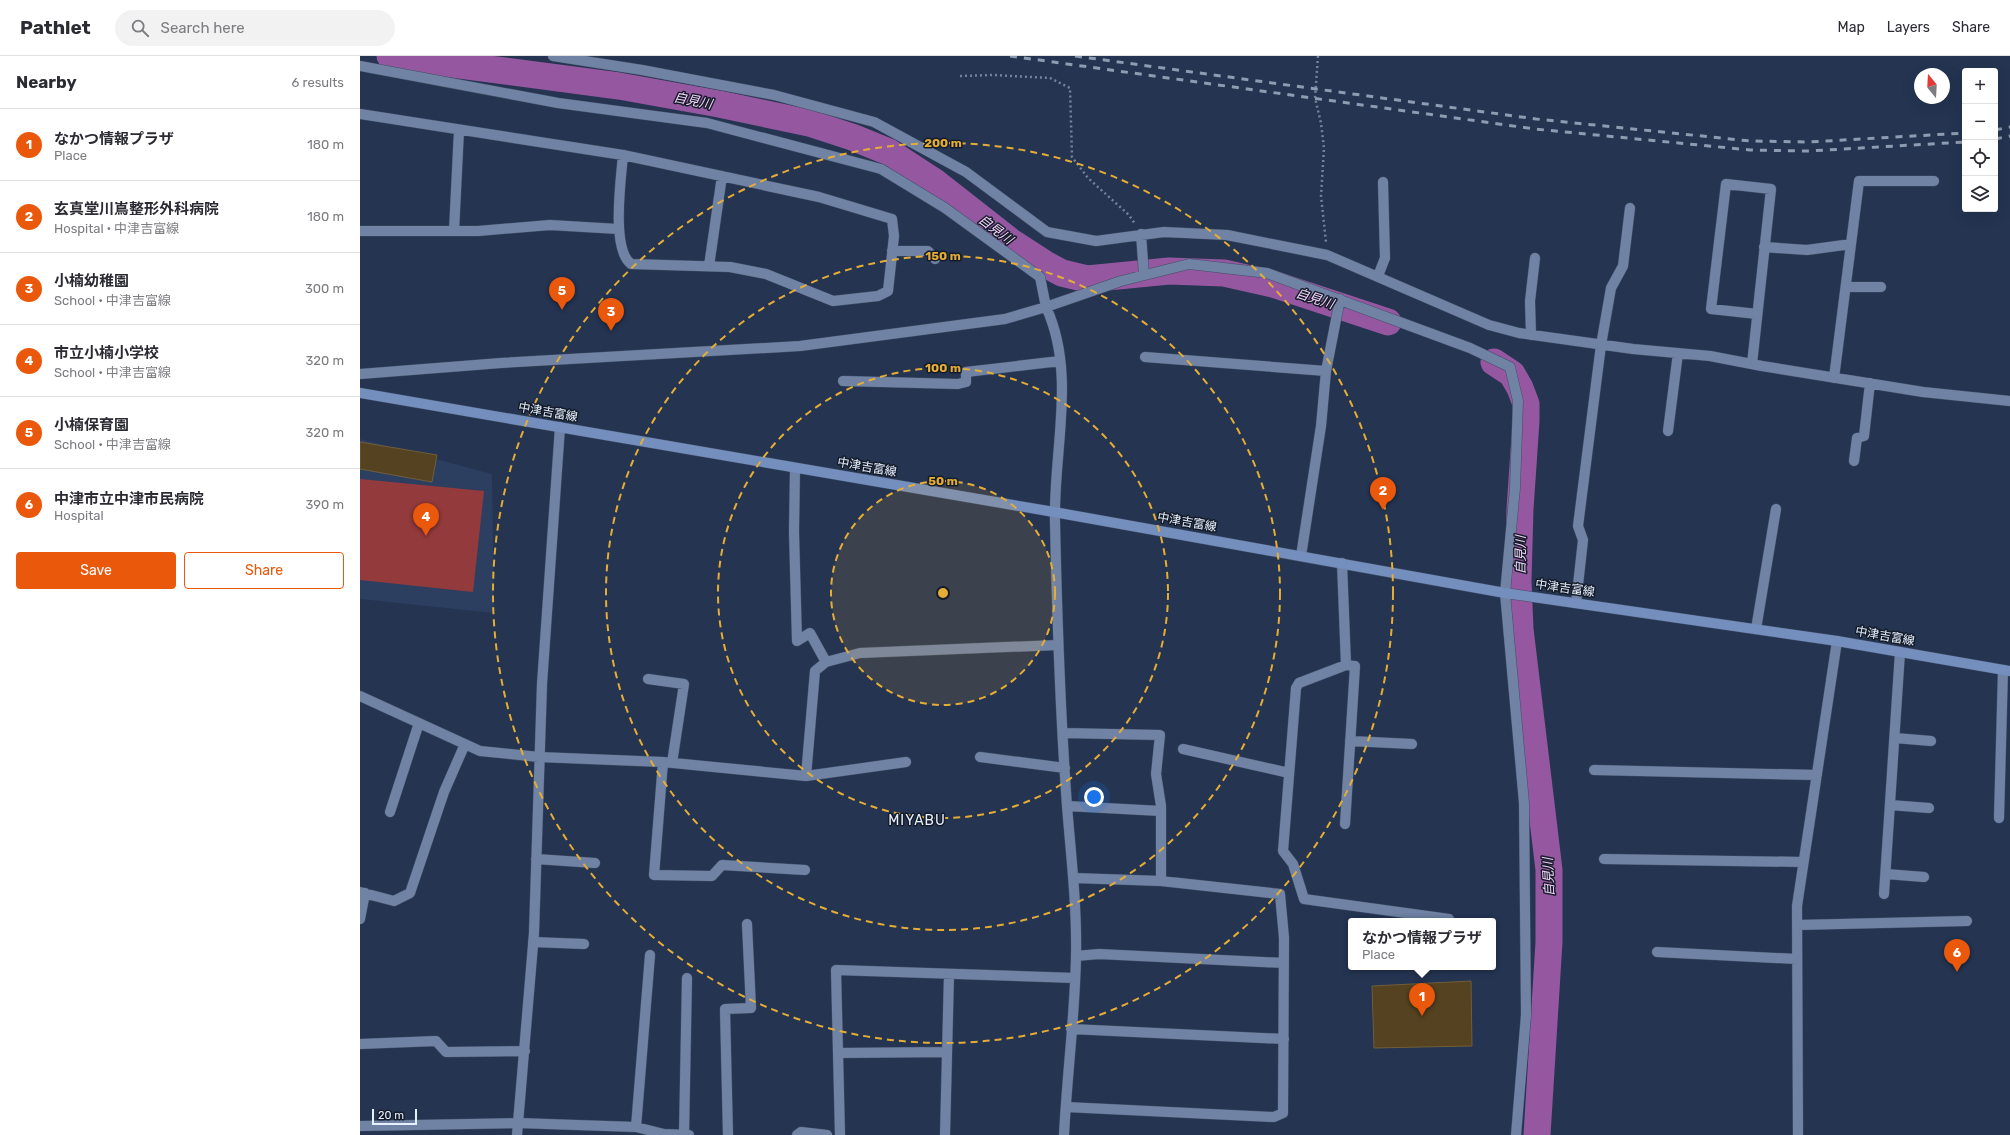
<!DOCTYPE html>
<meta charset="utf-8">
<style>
:root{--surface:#fff;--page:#f2f2f3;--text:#2b2b33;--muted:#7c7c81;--line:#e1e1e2;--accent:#ea580c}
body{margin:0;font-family:Rubik,"Noto Sans JP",sans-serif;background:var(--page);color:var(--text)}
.controls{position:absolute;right:12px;top:12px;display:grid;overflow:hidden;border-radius:4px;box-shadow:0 4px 16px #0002}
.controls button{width:36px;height:36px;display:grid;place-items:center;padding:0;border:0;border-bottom:1px solid var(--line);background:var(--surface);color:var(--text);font:20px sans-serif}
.compass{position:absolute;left:1554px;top:12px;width:36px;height:36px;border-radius:50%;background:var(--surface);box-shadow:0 4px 16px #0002;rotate:342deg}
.scale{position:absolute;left:12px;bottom:10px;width:45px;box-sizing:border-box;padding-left:4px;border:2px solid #e7f0ff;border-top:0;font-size:11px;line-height:14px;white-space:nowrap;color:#e7f0ff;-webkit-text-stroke:3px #141c29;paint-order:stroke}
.you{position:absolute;left:734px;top:741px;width:14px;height:14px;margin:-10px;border:3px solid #fff;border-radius:50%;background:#1a73e8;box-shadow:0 0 0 6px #1a73e833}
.badge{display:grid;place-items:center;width:26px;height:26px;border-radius:50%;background:var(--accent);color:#fff;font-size:13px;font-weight:700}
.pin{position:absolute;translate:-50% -33px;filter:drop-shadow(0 1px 2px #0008)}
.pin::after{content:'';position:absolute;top:21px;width:14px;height:12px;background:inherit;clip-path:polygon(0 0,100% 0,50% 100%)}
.popup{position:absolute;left:988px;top:862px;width:148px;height:52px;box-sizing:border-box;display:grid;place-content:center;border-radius:4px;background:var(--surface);filter:drop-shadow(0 1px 3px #0005);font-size:13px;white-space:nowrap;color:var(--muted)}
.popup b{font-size:15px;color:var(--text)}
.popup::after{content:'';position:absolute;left:50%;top:100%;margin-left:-8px;border:8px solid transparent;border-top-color:var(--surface)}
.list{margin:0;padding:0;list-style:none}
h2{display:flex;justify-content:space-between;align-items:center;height:52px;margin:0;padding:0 16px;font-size:17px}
h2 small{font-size:13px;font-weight:400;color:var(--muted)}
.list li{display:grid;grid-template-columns:26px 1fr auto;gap:12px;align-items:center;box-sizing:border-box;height:72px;padding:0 16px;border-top:1px solid var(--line)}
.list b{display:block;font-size:15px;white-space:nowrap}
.list p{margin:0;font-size:13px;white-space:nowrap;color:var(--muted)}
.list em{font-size:13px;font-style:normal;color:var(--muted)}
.actions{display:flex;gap:8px;padding:12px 16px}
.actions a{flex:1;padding:9px 0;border:1px solid var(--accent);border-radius:4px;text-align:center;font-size:14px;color:var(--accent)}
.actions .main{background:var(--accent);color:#fff}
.icon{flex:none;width:22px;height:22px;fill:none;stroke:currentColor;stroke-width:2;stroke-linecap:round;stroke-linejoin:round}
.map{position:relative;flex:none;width:1650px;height:1079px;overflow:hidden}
header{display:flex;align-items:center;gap:24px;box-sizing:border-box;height:56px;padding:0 20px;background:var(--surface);border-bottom:1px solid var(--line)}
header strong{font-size:19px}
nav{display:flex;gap:22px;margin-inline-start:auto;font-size:14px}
.search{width:280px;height:36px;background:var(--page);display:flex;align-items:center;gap:10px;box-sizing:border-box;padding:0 14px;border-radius:22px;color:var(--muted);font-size:15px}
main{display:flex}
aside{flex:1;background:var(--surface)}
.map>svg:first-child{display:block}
.built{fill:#2c3f61}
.garden{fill:#933a3c}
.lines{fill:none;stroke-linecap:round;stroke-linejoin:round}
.river{stroke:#95579f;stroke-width:27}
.building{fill:#544220;stroke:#715e3b}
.street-casing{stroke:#414e65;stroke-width:11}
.secondary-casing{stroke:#414e65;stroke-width:11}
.path{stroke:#758299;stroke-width:2.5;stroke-dasharray:2 3;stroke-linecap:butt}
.street{stroke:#7083a5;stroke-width:10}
.secondary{stroke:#748ebe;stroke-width:10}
.rail{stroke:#8f9bb1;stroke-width:3;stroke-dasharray:7 7;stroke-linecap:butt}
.ring{fill:none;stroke:#e5ad36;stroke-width:2;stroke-dasharray:7 5}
.labels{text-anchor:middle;stroke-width:3;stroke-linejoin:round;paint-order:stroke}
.street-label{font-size:12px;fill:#e7f0ff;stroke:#141c29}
.water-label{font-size:13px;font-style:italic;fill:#f6d5fc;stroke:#141c29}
.quarter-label{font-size:14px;letter-spacing:1px;fill:#e7f0ff;stroke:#141c29}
.centre{fill:#e5ad36;stroke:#141c29;stroke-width:2}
.ring-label{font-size:12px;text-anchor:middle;font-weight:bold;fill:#e5ad36;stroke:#141c29;stroke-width:3;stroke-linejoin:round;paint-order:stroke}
</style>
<header>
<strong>Pathlet</strong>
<div class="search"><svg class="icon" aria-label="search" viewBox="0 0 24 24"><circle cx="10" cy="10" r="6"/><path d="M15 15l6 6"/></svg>Search here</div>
<nav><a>Map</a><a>Layers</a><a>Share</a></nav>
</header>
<main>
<aside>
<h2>Nearby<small>6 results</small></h2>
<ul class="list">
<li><span class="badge">1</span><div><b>なかつ情報プラザ</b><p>Place</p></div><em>180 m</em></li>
<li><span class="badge">2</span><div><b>玄真堂川嶌整形外科病院</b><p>Hospital · 中津吉富線</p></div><em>180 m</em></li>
<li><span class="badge">3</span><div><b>小楠幼稚園</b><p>School · 中津吉富線</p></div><em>300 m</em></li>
<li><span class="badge">4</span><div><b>市立小楠小学校</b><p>School · 中津吉富線</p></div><em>320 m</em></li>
<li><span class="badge">5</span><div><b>小楠保育園</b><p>School · 中津吉富線</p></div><em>320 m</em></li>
<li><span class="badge">6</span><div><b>中津市立中津市民病院</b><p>Hospital</p></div><em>390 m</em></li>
</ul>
<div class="actions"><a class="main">Save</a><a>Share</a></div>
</aside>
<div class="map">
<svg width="1650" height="1079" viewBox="0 0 1650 1079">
<rect width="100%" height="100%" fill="#243451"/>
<path class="built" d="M0 383 132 418 134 557 0 543Z"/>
<path class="garden" d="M0 423 124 435 113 536 0 524Z"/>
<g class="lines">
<path class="river" d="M30 0 259 30 359 48 449 67 492 81 529 96 575 126 650 185 687 209 702 217 727 223 809 215 864 217 913 228 1028 266
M1134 306 1152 318 1160 332 1166 348V365L1160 453 1158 524 1160 573 1189 814V886L1177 1079"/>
</g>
<path class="building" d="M0 386 77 399 72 426 0 413Z
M1111 925 1112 990 1014 992 1012 930Z"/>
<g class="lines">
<g class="street-casing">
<path id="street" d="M193 0 282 14 414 39 514 66 606 116 687 176 736 185 804 176 867 179 967 199 1129 269 1159 277 1273 293 1350 300 1402 310 1563 336 1650 345
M0 10 198 47 347 67 521 113 585 152 680 221 686 251 761 225 829 208 907 217 1110 292 1150 311 1158 345 1155 432 1145 537 1164 747 1166 959 1156 1079
M0 58 263 99 459 141 532 163 534 180 528 235 518 240 473 245 406 218 370 211 271 208C251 193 261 123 263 99
M0 175H118L190 169 258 173
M94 175 99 74
M781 178 784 219
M1404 191 1447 194 1491 188
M532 195H568L575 203
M349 210 362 120
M1018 220 1025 202 1023 126
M1486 231H1521
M1171 279 1170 245 1175 202
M785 301 966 315
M1392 308 1411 133 1366 128 1351 253 1397 258
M0 318 141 307 440 290 645 263 686 251C717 318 693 395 695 466 697 560 700 655 707 750 711 800 717 849 716 900 715 959 707 1019 704 1079
M1474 322 1499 125H1574
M483 325 598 328 606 326V316L700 305
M1308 375 1318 297
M1494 405 1497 382 1504 380 1510 327
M435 412 434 476 437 585 450 577 466 606
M941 500 961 370 966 315 980 243
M982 507 986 609 939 627 936 632 923 795 933 808 944 843 1089 863
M1216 547 1223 484 1218 470 1241 289 1251 232 1263 210 1270 152
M1396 573 1416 453
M288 623 324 628 312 707
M0 640 120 695 179 701 303 706 446 720 455 615 466 606 500 597 698 589
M703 677 800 679 796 718 801 750V825
M1535 682 1571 685
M990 685 1052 688
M823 693 929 717
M620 701 705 712
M303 706 294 819 352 820 362 809 445 814
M1234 714 1457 719
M446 720 546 706
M1530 749 1569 752
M707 750 801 755
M30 756 59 667
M1639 762 1643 614
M985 768 995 610 986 609
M176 803 235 807
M1244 803 1443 806
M1526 818 1564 821
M0 836 34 845 50 837 84 736 105 688
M1524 838 1540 596
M0 863 5 837
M1437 869 1607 865
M173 886 224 888
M1297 896 1437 903
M716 900 739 898 924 907
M711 973 924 983
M0 988 76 985 86 996 165 995
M478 997 587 996
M706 1051 914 1061 923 1057 924 882 920 838 801 825 714 822
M0 1070 158 1067 276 1071 304 1078 329 1079
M276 1071 290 899
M157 1079 174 877 182 628 200 371
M324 1079 327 922
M368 1079 365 953 391 952 387 868
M437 1079 441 1076 467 1079
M480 1079 476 914 715 922
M585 1079 589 918
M1438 1079 1437 850 1477 585"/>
</g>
<g class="secondary-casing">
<path id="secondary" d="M0 337 694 456 1145 537 1477 585 1650 615"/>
</g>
<path class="path" d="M958 0 955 42 961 67 964 92 961 140 966 186
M600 20 633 19 690 22 710 32 712 101 728 122 769 159 775 168"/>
<use href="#street" class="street"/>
<use href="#secondary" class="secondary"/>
<path class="rail" d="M650 0 1175 73 1390 94 1449 95 1605 86
M715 0 1176 63 1390 85 1449 86 1605 77
M1635 74 1650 71
M1635 83 1650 80"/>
</g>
<circle cx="583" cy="537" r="112" fill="#e5ad36" fill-opacity=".12"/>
<g class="ring">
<circle cx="583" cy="537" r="112"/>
<circle cx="583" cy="537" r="225"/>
<circle cx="583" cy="537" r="337"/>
<circle cx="583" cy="537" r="450"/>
</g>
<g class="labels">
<g class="street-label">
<text transform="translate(188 356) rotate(10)" y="4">中津吉富線</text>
<text transform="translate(507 411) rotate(10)" y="4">中津吉富線</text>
<text transform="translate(827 466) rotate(10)" y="4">中津吉富線</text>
<text transform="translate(1205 532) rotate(8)" y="4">中津吉富線</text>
<text transform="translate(1525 580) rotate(10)" y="4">中津吉富線</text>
</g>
<g class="water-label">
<text transform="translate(333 44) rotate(11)" y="5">自見川</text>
<text transform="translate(636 173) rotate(37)" y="5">自見川</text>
<text transform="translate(955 242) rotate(18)" y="5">自見川</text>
<text transform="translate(1160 499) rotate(-90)" y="5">自見川</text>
<text transform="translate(1188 821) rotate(-93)" y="5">自見川</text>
</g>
<g class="quarter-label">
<text x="557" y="769">MIYABU</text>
</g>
</g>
<circle cx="583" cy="537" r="6" class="centre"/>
<g class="ring-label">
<text x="583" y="91">200 m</text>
<text x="583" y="204">150 m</text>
<text x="583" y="316">100 m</text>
<text x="583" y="429">50 m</text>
</g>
</svg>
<div class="controls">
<button>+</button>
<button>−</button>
<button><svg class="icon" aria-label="locate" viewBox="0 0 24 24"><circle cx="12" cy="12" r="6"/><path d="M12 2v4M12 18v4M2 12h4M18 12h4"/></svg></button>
<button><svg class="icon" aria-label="layers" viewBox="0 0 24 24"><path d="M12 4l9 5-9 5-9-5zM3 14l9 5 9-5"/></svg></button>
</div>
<svg class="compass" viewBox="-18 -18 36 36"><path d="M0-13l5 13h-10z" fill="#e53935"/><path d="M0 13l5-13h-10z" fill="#7c7c81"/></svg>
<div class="scale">20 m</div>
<div class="you"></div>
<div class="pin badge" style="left:1062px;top:960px">1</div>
<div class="popup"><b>なかつ情報プラザ</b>Place</div>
<div class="pin badge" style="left:1023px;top:454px">2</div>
<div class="pin badge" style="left:251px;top:275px">3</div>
<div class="pin badge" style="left:66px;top:480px">4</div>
<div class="pin badge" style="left:202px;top:254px">5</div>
<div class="pin badge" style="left:1597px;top:916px">6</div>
</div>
</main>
